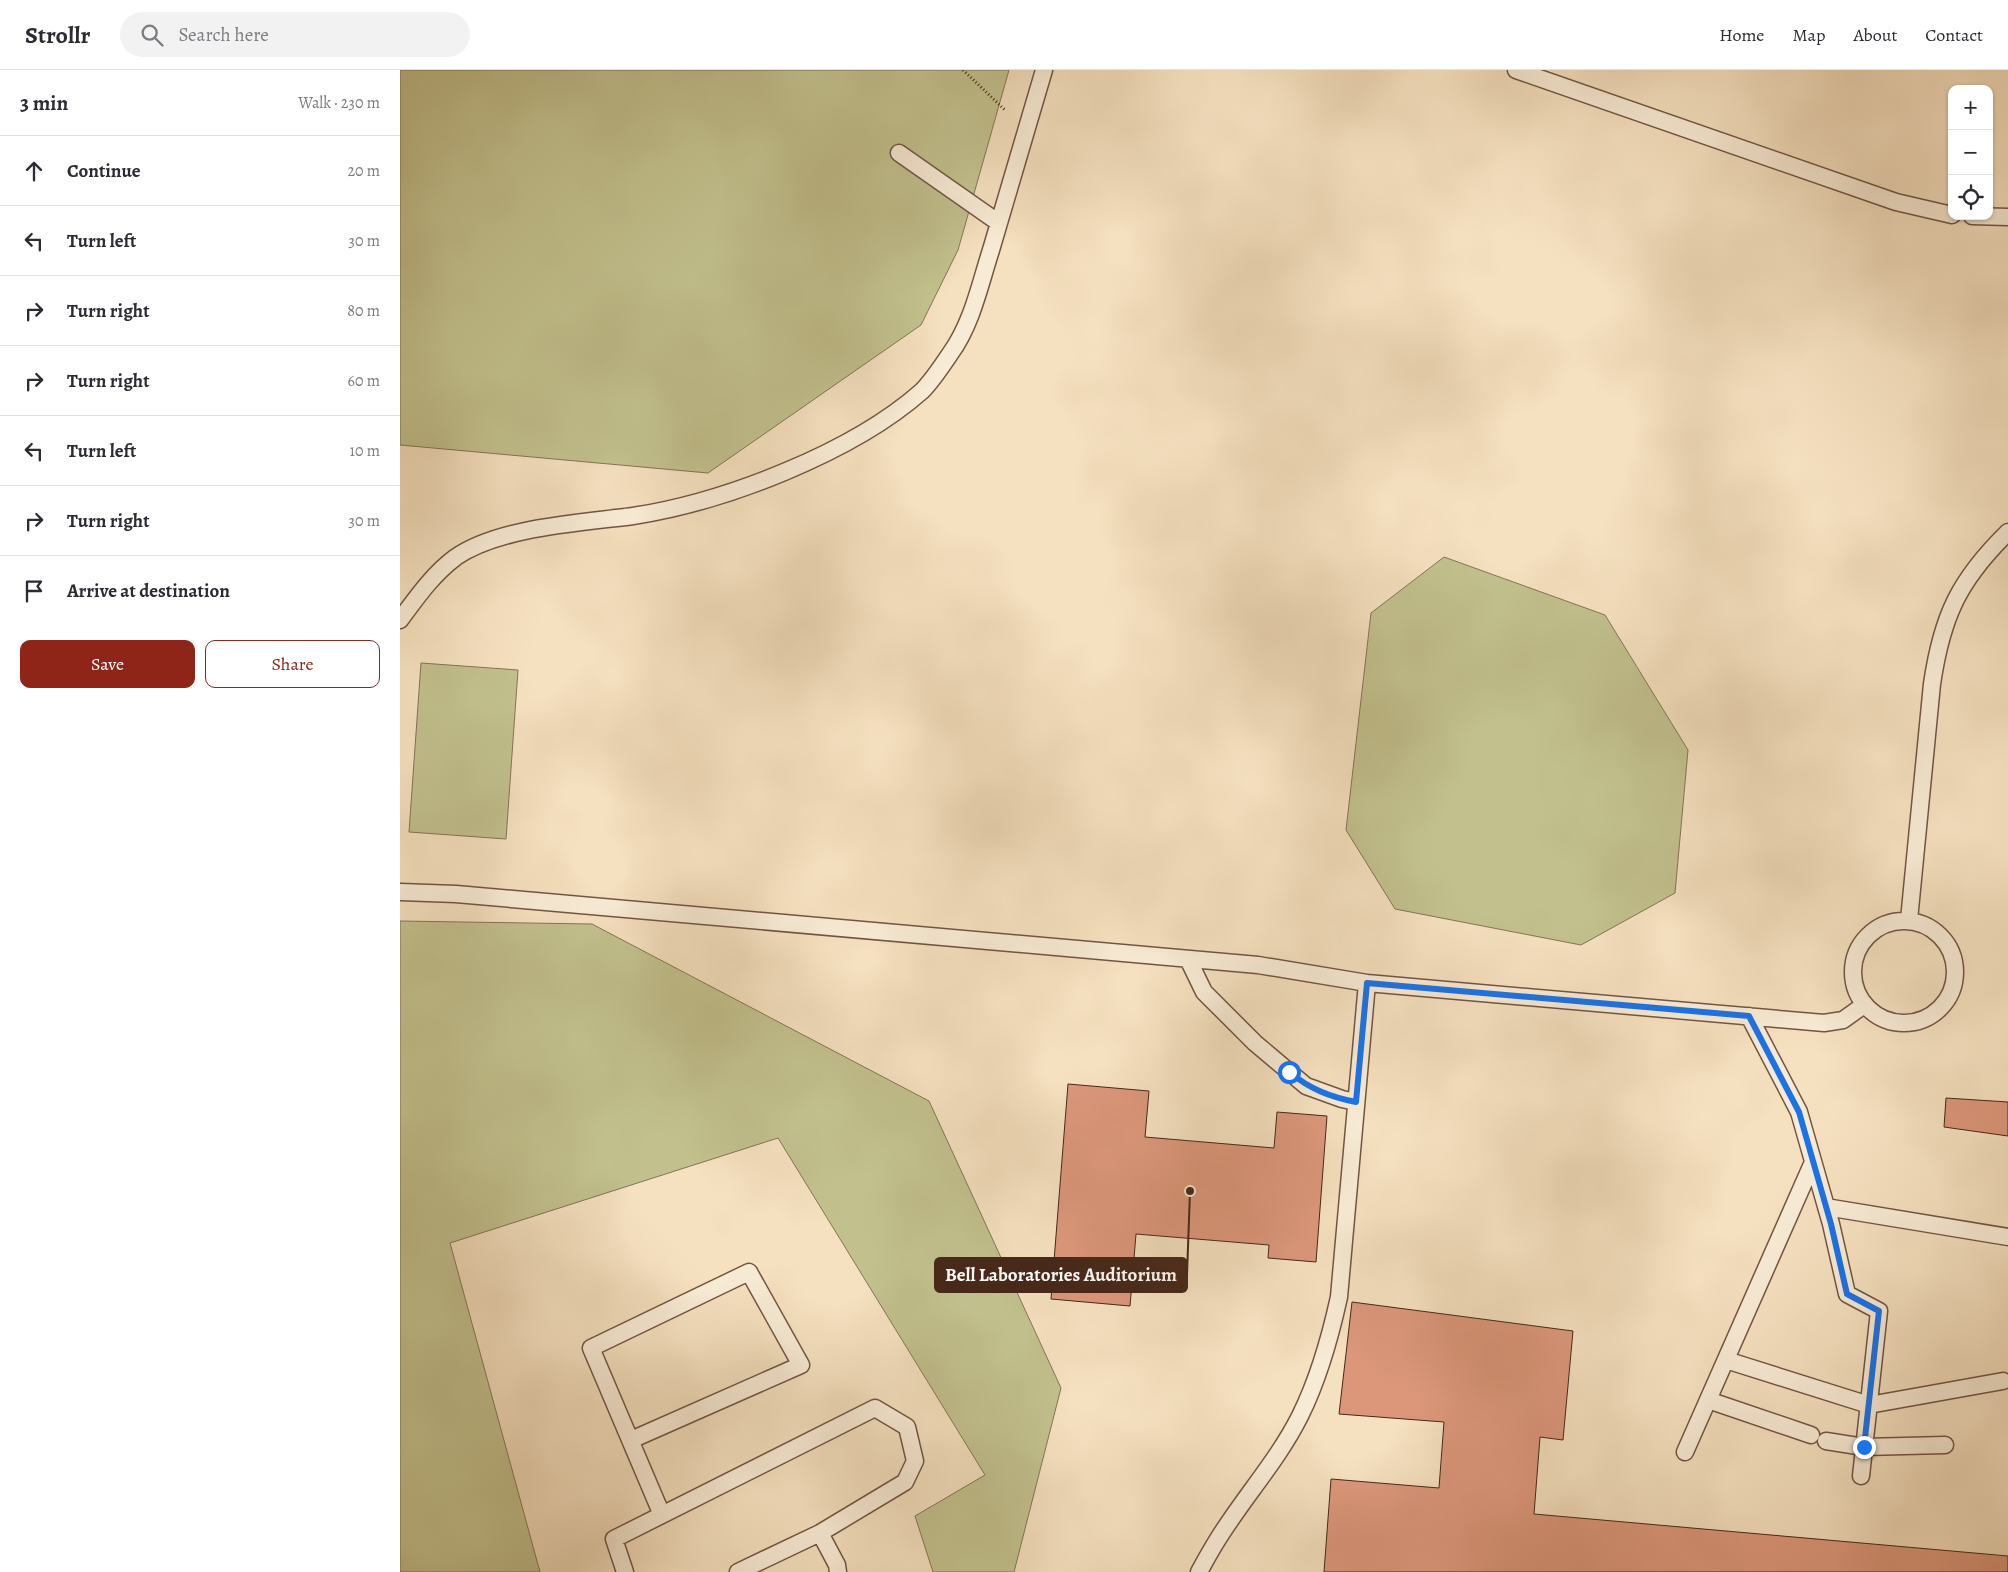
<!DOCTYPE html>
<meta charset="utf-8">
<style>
:root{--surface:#fff;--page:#f2f2f3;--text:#2b2b33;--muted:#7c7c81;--line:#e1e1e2;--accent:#8f2418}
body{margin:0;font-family:Alegreya,serif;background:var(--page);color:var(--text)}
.controls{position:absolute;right:15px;top:15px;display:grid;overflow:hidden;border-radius:10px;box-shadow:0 1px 4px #0004}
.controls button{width:45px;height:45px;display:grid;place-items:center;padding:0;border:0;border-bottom:1px solid var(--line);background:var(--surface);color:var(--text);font:25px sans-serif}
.stop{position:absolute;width:15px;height:15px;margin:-11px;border:4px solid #1a73e8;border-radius:50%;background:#fff}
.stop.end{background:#1a73e8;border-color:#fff;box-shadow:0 1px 5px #0008}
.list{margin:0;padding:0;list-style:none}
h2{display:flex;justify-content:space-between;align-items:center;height:65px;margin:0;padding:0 20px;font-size:21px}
h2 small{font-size:16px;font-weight:400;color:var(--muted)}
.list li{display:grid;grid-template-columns:32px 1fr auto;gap:15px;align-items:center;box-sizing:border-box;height:70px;padding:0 20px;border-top:1px solid var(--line)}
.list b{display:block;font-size:19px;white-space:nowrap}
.list em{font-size:16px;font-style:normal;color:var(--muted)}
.actions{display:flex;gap:10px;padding:15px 20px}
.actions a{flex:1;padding:11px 0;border:1px solid var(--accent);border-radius:10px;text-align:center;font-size:18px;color:var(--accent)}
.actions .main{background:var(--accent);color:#fff}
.icon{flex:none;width:28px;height:28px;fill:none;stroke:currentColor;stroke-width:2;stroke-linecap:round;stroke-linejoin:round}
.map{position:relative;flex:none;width:1608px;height:1502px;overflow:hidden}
header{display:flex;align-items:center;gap:30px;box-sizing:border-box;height:70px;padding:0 25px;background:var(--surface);border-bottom:1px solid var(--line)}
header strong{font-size:24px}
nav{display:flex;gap:28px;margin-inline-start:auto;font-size:18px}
.search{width:350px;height:45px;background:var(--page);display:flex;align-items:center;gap:12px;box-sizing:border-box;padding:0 18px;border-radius:28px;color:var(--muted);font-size:19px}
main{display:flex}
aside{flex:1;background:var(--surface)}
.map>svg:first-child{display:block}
.green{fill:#c2c18e;stroke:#847454}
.building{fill:#dc977b;stroke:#462719}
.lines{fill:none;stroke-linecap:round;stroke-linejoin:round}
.service-casing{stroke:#725542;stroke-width:19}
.path{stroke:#462719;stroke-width:3;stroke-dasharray:1 2.5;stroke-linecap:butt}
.service{stroke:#f8ebd5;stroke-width:16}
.route{stroke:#1a73e8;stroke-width:6}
.leader{fill:none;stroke:#462719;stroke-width:2}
.callout-dot{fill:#462719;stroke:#f8ebd5;stroke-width:2}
.callout{fill:#462719;stroke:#462719;stroke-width:2}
.callout-label{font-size:19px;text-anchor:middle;font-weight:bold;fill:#fff}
</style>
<header>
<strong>Strollr</strong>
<div class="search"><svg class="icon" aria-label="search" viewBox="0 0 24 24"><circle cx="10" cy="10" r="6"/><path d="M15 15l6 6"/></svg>Search here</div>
<nav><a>Home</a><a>Map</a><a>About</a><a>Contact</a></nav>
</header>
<main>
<aside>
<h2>3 min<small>Walk · 230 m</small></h2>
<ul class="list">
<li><svg class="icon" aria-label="ahead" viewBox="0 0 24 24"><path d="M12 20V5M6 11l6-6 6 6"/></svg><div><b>Continue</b></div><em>20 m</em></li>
<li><svg class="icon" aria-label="left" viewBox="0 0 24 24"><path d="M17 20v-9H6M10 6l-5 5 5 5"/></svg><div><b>Turn left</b></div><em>30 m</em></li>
<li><svg class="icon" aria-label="right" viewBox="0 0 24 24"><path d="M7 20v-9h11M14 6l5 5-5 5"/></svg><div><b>Turn right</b></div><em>80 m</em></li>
<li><svg class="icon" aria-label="right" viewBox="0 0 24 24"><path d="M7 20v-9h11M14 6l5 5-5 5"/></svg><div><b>Turn right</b></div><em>60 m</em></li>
<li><svg class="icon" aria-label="left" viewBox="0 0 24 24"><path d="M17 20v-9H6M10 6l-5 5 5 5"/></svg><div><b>Turn left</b></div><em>10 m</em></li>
<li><svg class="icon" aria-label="right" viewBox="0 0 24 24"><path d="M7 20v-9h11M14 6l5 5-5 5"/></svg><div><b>Turn right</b></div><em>30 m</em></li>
<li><svg class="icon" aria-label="arrive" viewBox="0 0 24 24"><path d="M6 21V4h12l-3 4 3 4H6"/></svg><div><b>Arrive at destination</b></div></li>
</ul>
<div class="actions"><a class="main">Save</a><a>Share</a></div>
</aside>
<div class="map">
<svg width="1608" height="1502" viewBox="0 0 1608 1502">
<rect width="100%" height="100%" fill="#f5e0bf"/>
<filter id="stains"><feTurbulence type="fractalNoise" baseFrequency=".004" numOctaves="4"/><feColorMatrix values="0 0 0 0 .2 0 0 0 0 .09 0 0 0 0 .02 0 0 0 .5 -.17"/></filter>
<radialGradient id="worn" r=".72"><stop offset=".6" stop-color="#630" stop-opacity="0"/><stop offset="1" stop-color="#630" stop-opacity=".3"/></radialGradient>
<path class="green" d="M0 0H609L558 180 521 255 308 403 0 375Z
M1044 487 1205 545 1288 680 1275 823 1181 875 995 839 946 760 971 543Z
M21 593 118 600 106 769 9 762Z
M0 851 192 854 529 1031 661 1318 614 1502H533L515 1446 585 1405 378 1068 50 1173 140 1502H0Z"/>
<path class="building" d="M668 1014 749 1021 745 1067 874 1078 877 1042 927 1046 916 1192 868 1188 869 1175 736 1164 730 1236 651 1229Z
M1546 1028 1608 1032V1066L1544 1057Z
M952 1232 1173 1261 1163 1370 1140 1367 1134 1444 1608 1486V1502H924L931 1409 1039 1418 1044 1352 939 1344Z"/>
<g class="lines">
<g class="service-casing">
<path id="service" d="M1116 0 1496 132 1552 145
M499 83 599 153
M1572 146 1608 147
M0 550C17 527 33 504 56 487 100 457 180 453 233 446 324 432 452 383 522 321 532 311 542 296 550 284 572 254 580 214 591 180 609 120 626 60 644 0
M0 822 56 824 858 895 967 913 1424 953 1443 950 1464 935
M1509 850 1532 614C1542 546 1559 510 1608 462
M1453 902a51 51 0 1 1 102 0a51 51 0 1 1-102 0Z
M788 889 804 922 855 973 906 1016 942 1029 956 1032
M1349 946 1399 1042 1431 1154 1447 1224 1479 1241 1461 1406
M1426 1137 1608 1167
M1326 1290 1469 1335 1603 1311
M1308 1330 1411 1365
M231 1370 401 1295 349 1202 191 1278 262 1445
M1426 1371 1464 1377 1545 1375
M1285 1382 1413 1092
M420 1463 437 1495 438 1502
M225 1502 214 1469 475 1338 507 1357 515 1391 505 1412 420 1463 338 1502
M799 1502C805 1491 811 1480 818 1469 844 1427 878 1390 900 1346 919 1308 930 1268 939 1227L967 913"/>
</g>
<path class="path" d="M563 0 606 41"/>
<use href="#service" class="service"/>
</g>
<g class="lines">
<path class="route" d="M889 1002C910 1019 930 1027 956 1032L967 913 1349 946 1399 1042 1431 1154 1447 1224 1479 1241 1464 1377"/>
</g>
<path class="leader" d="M790 1121L787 1205"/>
<circle class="callout-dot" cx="790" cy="1121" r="5"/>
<rect class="callout" x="535" y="1188" width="252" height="34" rx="5"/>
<g class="callout-label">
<text x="661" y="1211">Bell Laboratories Auditorium</text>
</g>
<rect width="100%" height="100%" filter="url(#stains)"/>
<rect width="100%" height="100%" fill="url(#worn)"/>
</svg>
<div class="controls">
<button>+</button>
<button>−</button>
<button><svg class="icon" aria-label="locate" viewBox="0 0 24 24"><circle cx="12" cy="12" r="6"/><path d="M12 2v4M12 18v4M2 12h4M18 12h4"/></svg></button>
</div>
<div class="stop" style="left:889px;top:1002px"></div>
<div class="stop end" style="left:1464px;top:1377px"></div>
</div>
</main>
